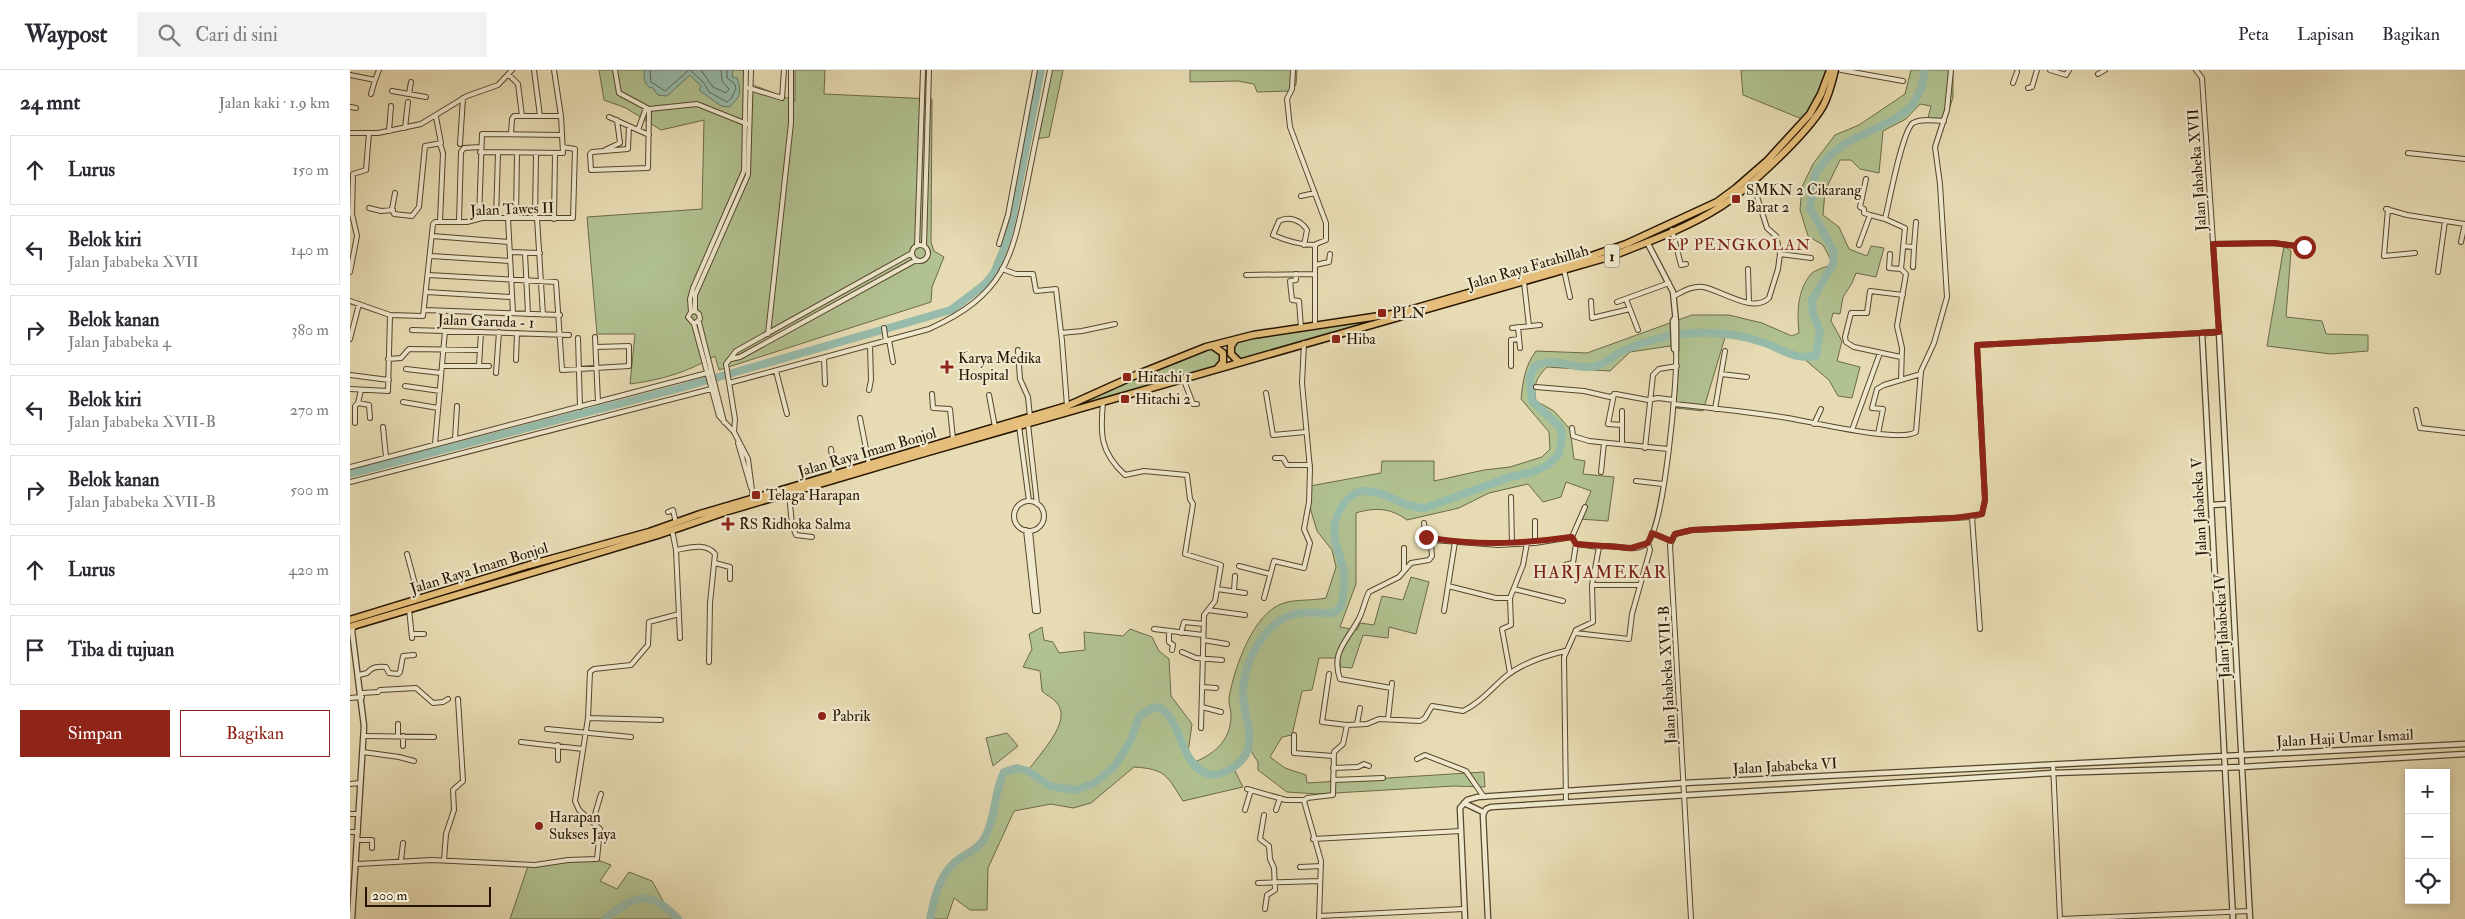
<!DOCTYPE html>
<html lang="id">
<meta charset="utf-8">
<style>
:root{--surface:#fff;--page:#f2f2f3;--text:#2b2b33;--muted:#7c7c81;--line:#e1e1e2;--accent:#8f2418}
body{margin:0;font-family:"IM FELL Double Pica",serif;background:var(--page);color:var(--text)}
.controls{position:absolute;right:15px;bottom:15px;display:grid;overflow:hidden;border-radius:0px;box-shadow:0 2px 8px #0003}
.controls button{width:45px;height:45px;display:grid;place-items:center;padding:0;border:0;border-bottom:1px solid var(--line);background:var(--surface);color:var(--text);font:25px sans-serif}
.scale{position:absolute;left:15px;bottom:12px;width:126px;box-sizing:border-box;padding-left:5px;border:2px solid #261400;border-top:0;font-size:14px;line-height:18px;white-space:nowrap;color:#261400;-webkit-text-stroke:4px #efe8ce;paint-order:stroke}
.stop{position:absolute;width:15px;height:15px;margin:-11px;border:4px solid #8f2418;border-radius:50%;background:#fff}
.stop.end{background:#8f2418;border-color:#fff;box-shadow:0 1px 5px #0008}
.list{margin:0;padding:0;list-style:none}
h2{display:flex;justify-content:space-between;align-items:center;height:65px;margin:0;padding:0 20px;font-size:21px}
h2 small{font-size:16px;font-weight:400;color:var(--muted)}
.list li{display:grid;grid-template-columns:32px 1fr auto;gap:15px;align-items:center;box-sizing:border-box;height:70px;margin:0 10px 10px;padding:0 10px;border:1px solid var(--line);border-radius:0px}
.list b{display:block;font-size:19px;white-space:nowrap}
.list p{margin:0;font-size:16px;white-space:nowrap;color:var(--muted)}
.list em{font-size:16px;font-style:normal;color:var(--muted)}
.actions{display:flex;gap:10px;padding:15px 20px}
.actions a{flex:1;padding:11px 0;border:1px solid var(--accent);border-radius:0px;text-align:center;font-size:18px;color:var(--accent)}
.actions .main{background:var(--accent);color:#fff}
.icon{flex:none;width:28px;height:28px;fill:none;stroke:currentColor;stroke-width:2;stroke-linecap:round;stroke-linejoin:round}
.map{position:relative;flex:none;width:2115px;height:849px;overflow:hidden}
header{display:flex;align-items:center;gap:30px;box-sizing:border-box;height:70px;padding:0 25px;background:var(--surface);border-bottom:1px solid var(--line)}
header strong{font-size:24px}
nav{display:flex;gap:28px;margin-inline-start:auto;font-size:18px}
.search{width:350px;height:45px;background:var(--page);display:flex;align-items:center;gap:12px;box-sizing:border-box;padding:0 18px;border-radius:0px;color:var(--muted);font-size:19px}
main{display:flex}
aside{flex:1;background:var(--surface)}
.map>svg:first-child{display:block}
.green{fill:#b1c190;stroke:#6c6a48}
.water{fill:#97bbab;stroke:#6a7867}
.lines{fill:none;stroke-linecap:round;stroke-linejoin:round}
.shore{stroke:#5e6856;stroke-width:1}
.river{stroke:#97bbab;stroke-width:8}
.minor-casing{stroke:#56462d;stroke-width:6}
.tertiary-casing{stroke:#56462d;stroke-width:7}
.trunk-casing{stroke:#261400;stroke-width:9}
.minor{stroke:#efe8ce;stroke-width:4}
.tertiary{stroke:#efe8ce;stroke-width:4.5}
.trunk{stroke:#e4be7a;stroke-width:6}
.route{stroke:#8f2418;stroke-width:6}
.poi-dot{fill:#8f2418;stroke:#efe8ce;stroke-width:2}
.labels{text-anchor:middle;stroke-width:4.5;stroke-linejoin:round;paint-order:stroke}
.shield{fill:#efe8ce;stroke:#62543e;stroke-width:1}
.shield-label{font-size:14px;font-weight:bold;fill:#261400}
.street-label{font-size:15px;fill:#261400;stroke:#efe8ce}
.poi-label{font-size:15px;fill:#261400;stroke:#efe8ce;text-anchor:start}
.neighbourhood-label{font-size:16px;letter-spacing:1px;fill:#7a1f14;stroke:#efe8ce}
.quarter-label{font-size:18px;letter-spacing:1px;fill:#7a1f14;stroke:#efe8ce}
</style>
<header>
<strong>Waypost</strong>
<div class="search"><svg class="icon" aria-label="search" viewBox="0 0 24 24"><circle cx="10" cy="10" r="6"/><path d="M15 15l6 6"/></svg>Cari di sini</div>
<nav><a>Peta</a><a>Lapisan</a><a>Bagikan</a></nav>
</header>
<main>
<aside>
<h2>24 mnt<small>Jalan kaki · 1.9 km</small></h2>
<ul class="list">
<li><svg class="icon" aria-label="ahead" viewBox="0 0 24 24"><path d="M12 20V5M6 11l6-6 6 6"/></svg><div><b>Lurus</b></div><em>150 m</em></li>
<li><svg class="icon" aria-label="left" viewBox="0 0 24 24"><path d="M17 20v-9H6M10 6l-5 5 5 5"/></svg><div><b>Belok kiri</b><p>Jalan Jababeka XVII</p></div><em>140 m</em></li>
<li><svg class="icon" aria-label="right" viewBox="0 0 24 24"><path d="M7 20v-9h11M14 6l5 5-5 5"/></svg><div><b>Belok kanan</b><p>Jalan Jababeka 4</p></div><em>380 m</em></li>
<li><svg class="icon" aria-label="left" viewBox="0 0 24 24"><path d="M17 20v-9H6M10 6l-5 5 5 5"/></svg><div><b>Belok kiri</b><p>Jalan Jababeka XVII-B</p></div><em>270 m</em></li>
<li><svg class="icon" aria-label="right" viewBox="0 0 24 24"><path d="M7 20v-9h11M14 6l5 5-5 5"/></svg><div><b>Belok kanan</b><p>Jalan Jababeka XVII-B</p></div><em>500 m</em></li>
<li><svg class="icon" aria-label="ahead" viewBox="0 0 24 24"><path d="M12 20V5M6 11l6-6 6 6"/></svg><div><b>Lurus</b></div><em>420 m</em></li>
<li><svg class="icon" aria-label="arrive" viewBox="0 0 24 24"><path d="M6 21V4h12l-3 4 3 4H6"/></svg><div><b>Tiba di tujuan</b></div></li>
</ul>
<div class="actions"><a class="main">Simpan</a><a>Bagikan</a></div>
</aside>
<div class="map">
<svg width="2115" height="849" viewBox="0 0 2115 849">
<rect width="100%" height="100%" fill="#e7dbb3"/>
<filter id="stains"><feTurbulence type="fractalNoise" baseFrequency=".004" numOctaves="4"/><feColorMatrix values="0 0 0 0 .2 0 0 0 0 .09 0 0 0 0 .02 0 0 0 .5 -.17"/></filter>
<radialGradient id="worn" r=".72"><stop offset=".6" stop-color="#630" stop-opacity="0"/><stop offset="1" stop-color="#630" stop-opacity=".3"/></radialGradient>
<path class="green" d="M249 0H393L395 12 445 31V0H475L474 24 582 29 581 172 584 181 594 187 582 217 581 232 369 300 365 286C338 302 311 310 280 314L285 264H247L237 147 352 139 354 50 311 60 276 38 254 30Z
M700 0H713L699 67 685 69Z
M840 0H947L946 15 940 21 907 22 904 14 888 11 840 12Z
M1391 0H1476L1467 26 1452 49 1393 25Z
M1561 0H1603V27L1596 50 1578 48 1581 36 1570 34 1556 49 1533 61 1529 103 1510 99 1501 90H1490L1475 121 1473 145 1489 157 1499 179 1517 186 1521 176 1534 178 1526 207 1506 203 1502 213 1493 227 1490 244 1483 243 1481 251 1492 271 1487 291 1510 297 1502 328 1488 326 1479 310 1453 288 1435 283 1413 272 1376 264 1353 341 1326 338 1328 301 1327 275 1280 282 1260 301 1197 297C1186 308 1183 315 1186 331L1204 341 1220 359 1224 389 1235 391 1233 404 1264 407 1258 451 1229 449 1241 421 1216 412 1211 427 1193 432 1178 414 1139 423 1109 438 1057 450C1041 438 1025 437 1006 443V514L990 557 1007 560 1010 553 1024 555 1032 526 1053 530 1061 507 1079 512 1066 564 1039 557 1038 568 1013 565 1002 598 991 597 989 588H969L962 620 952 621 942 665 932 667 920 687 935 698 956 705 957 713 1134 702 1135 717 1104 716 968 724 937 722 908 700V692L899 678 894 690 883 697 893 717 833 731C817 705 815 699 784 697L741 733 723 738 701 734 664 741 638 798 637 840H620L604 828 597 849H580C584 830 589 806 604 793 615 783 630 780 636 765 646 745 644 722 654 702L667 698 678 701C688 685 723 652 707 633 703 628 696 625 692 621L690 601 673 597 682 579 679 564 692 557 694 570 703 572 709 583 735 580 734 562 773 566 780 559 802 567 809 581 819 589 821 626 842 654 838 683 842 693C863 685 880 672 881 647 882 641 878 635 879 628 884 599 903 542 934 533 947 529 962 531 976 528L986 497 982 480 967 461 959 434 960 416 1031 403 1032 391H1084V411L1134 400 1160 397 1192 387 1200 379 1199 362 1171 329C1173 310 1175 296 1186 281L1237 283 1342 245H1379L1412 253 1442 266 1449 263C1447 242 1447 221 1461 204 1466 199 1477 197 1483 194L1473 175 1458 166 1450 140 1452 117 1463 94 1485 65 1509 55 1555 24Z
M1934 176 1941 181 1936 247 1972 251 1976 264 2018 265V281L1981 284 1917 276Z
M1132 219 889 292 883 287V273L885 270 1040 245Z
M856 277 870 280 871 296 753 332 680 347Z
M657 663 668 676 643 696 636 668Z
M240 787 261 795 250 811 267 819 279 802 302 811 317 838 327 849H160L178 796Z"/>
<path class="water" d="M295 0H383L382 7 387 8C392 21 390 28 379 37L371 36 349 20 351 16 340 5 317 26 308 25 302 17 300 18C294 13 293 7 295 0Z"/>
<g class="lines">
<path class="shore" d="M300 0 301 12 315 21 339 0
M340 0 354 13 359 22 377 32 381 29 386 18 384 13 377 8V0
M351 0 363 17 376 23 379 19 372 11 371 0"/>
<path class="river" d="M0 404 334 317 601 240 634 215 644 203 653 181 661 155 691 0
M255 849C286 825 298 818 328 849
M580 849C584 830 589 806 604 793 615 783 630 780 636 765 646 745 644 722 654 702L667 698 678 701 700 716 725 720 743 714 765 696 781 670 789 647 800 639 809 637C832 651 829 688 853 702 868 711 895 694 898 678 903 659 892 640 893 621 893 594 914 553 942 545 956 540 969 544 983 543L991 537C993 526 995 514 994 503 992 491 987 480 985 469 981 450 995 420 1017 421 1039 422 1053 438 1075 438L1160 407 1183 402 1198 395 1209 384 1212 365 1210 357 1182 331 1180 307 1184 297C1202 286 1220 298 1240 297 1252 296 1257 290 1267 284 1284 274 1324 263 1344 263 1366 262 1391 265 1412 272 1433 279 1442 290 1466 286L1470 261 1463 244 1462 230 1483 194 1484 182 1460 138 1465 104 1478 87 1494 74 1545 49 1562 36 1571 19 1575 0"/>
<g class="minor-casing">
<path id="minor" d="M184 0 190 46
M265 0 269 23 299 39 347 34 397 54
M943 0 942 19 937 29 940 57 976 153V170L966 174 965 177V255
M1491 0 1553 11
M1700 0 1716 5 1719 0
M1846 0 1852 8 1869 262
M1748 4 1755 0
M0 5 25 10 29 0
M159 5 168 14 172 46
M1663 13 1667 2
M399 18 432 28 434 0
M1678 18 1682 17 1687 0
M42 21 76 27
M21 24 25 10
M59 24 61 12
M0 37 6 38
M259 47 299 65
M279 56 278 79 242 82 240 84 241 100 298 98 299 39
M55 58 58 32
M288 60 296 38
M39 61 41 36
M0 63H28L71 54 117 26 148 15 162 0
M161 64 162 49 164 46H211
M90 74 93 83 90 151
M110 74 113 28
M255 80 270 73 267 50
M130 82 213 83 211 46 204 0
M2058 83 2115 89
M1516 109 1510 137 1514 139V143L1520 145
M45 123 42 139 44 144 62 146 69 137 75 76 91 73 86 47
M951 126 965 123
M19 138 31 141 43 140
M2036 139 2057 145 2115 154
M2038 139 2034 186 2065 183
M129 148 132 64 212 65
M146 148 148 83
M158 148 163 243
M166 148 167 83
M185 148 186 84
M187 148 193 245
M204 149 205 84
M109 151 111 82 114 78 131 77
M1322 160 1331 195 1336 194
M82 166 159 172
M2111 172 2115 154
M649 174 658 145 685 0
M1863 174 1923 173 1954 177
M954 175 957 160C951 150 939 146 929 151L923 165C937 171 950 175 965 175
M1509 175 1520 145 1535 149
M562 183a8 8 0 1 1 16 0a8 8 0 1 1-16 0Z
M567 176 573 0
M574 176 579 0
M1553 176 1564 177 1566 152
M160 182 190 183
M175 183 178 244
M1430 184 1461 188
M1540 184 1539 198 1551 199
M81 186 160 191
M965 195 979 192 980 184
M1563 197 1564 177
M652 199 666 204H683L686 221 706 219 712 271 717 336
M1398 199 1399 232
M1214 200 1220 227
M0 202 7 166 2 144 3 104 16 100 19 63
M2088 202 2095 151
M946 204V210L940 211 942 230 949 231 951 258
M78 205 206 212 212 300 279 296V276L246 277
M896 205 965 204
M1174 212 1179 256
M76 222 162 227
M1324 226C1332 222 1343 215 1353 217 1371 220 1403 244 1419 228L1428 199 1430 184 1426 166 1417 158 1402 111
M1276 229 1288 260
M0 231 40 245 73 246 83 154 85 152H117L132 148H223L225 79 213 77
M1241 231 1242 248 1280 239
M1267 232 1319 213
M75 240 210 245
M345 241 341 242 338 247 344 254 350 249 349 244 345 241V225L398 105 401 0
M341 242 340 229 343 218 394 101 396 0
M349 252 374 352
M344 254 369 346 384 362 398 389 403 428
M1168 257 1170 278
M534 258 536 271
M1162 258 1190 255
M62 260 219 265
M711 263 732 261 765 254
M418 264 441 53V0
M245 267 248 332
M228 268 230 337
M0 269 9 234
M539 270 543 292
M668 280 670 309 678 327 680 347
M1551 287 1504 277 1496 272 1495 267 1501 243H1517L1520 221 1553 225
M474 288 475 314
M38 289 51 288 59 279 129 280
M381 289 390 287 566 190
M166 290 167 263
M92 296H139
M129 296 131 262
M1161 296V270L1169 269
M56 299 91 303
M426 301 437 344
M146 303 149 262
M1371 304 1397 307
M0 305 39 310
M833 308 843 334H847
M1551 310 1552 278 1547 256 1556 204 1551 199 1555 158 1535 149C1539 133 1552 61 1563 53 1571 48 1585 51 1594 51
M379 313 579 259C658 223 662 187 678 109 685 72 693 36 700 0
M55 316 90 321
M1186 317 1234 321 1260 327 1266 324 1298 330 1308 328 1324 330
M0 319 38 321 40 245
M519 320 521 310 520 275
M916 323 923 365 956 362
M582 324 583 338 600 339 603 369
M1264 324 1258 354 1272 355
M639 325 645 357
M53 332 88 338
M753 332C750 364 750 382 775 405L794 401 837 405 840 429 843 434 835 484 871 495 865 531 854 545 851 658
M8 333 19 335 20 348
M1324 334C1362 338 1400 342 1438 348 1461 352 1550 373 1566 362L1571 301 1584 273 1597 227 1590 114 1585 77 1597 40 1601 0
M1365 339 1375 281
M2066 340 2070 358 2115 363
M510 348 519 394
M5 353V336L8 333 11 320
M678 354 687 434
M1464 354 1471 339
M669 356 679 431
M33 357 36 387
M1222 358 1223 366 1239 371 1318 379
M1502 360 1530 283
M384 362 385 349 376 294 386 281 562 183
M1528 364 1533 339 1522 338 1527 319 1534 315 1571 304
M105 369 107 336
M388 373 401 418
M1272 373V341
M85 374 95 261
M1295 378 1303 305 1309 299 1327 296
M481 379 484 404
M925 388H933L937 395H960
M0 397 361 302
M1251 402 1254 373
M1286 411 1313 414
M0 412 365 318
M439 423 442 455 446 465 462 467
M1161 427 1162 474
M664 446a15 15 0 1 1 30 0a15 15 0 1 1-30 0Z
M318 442 323 440 326 453
M1622 447 1632 444 1635 430 1627 275 1852 263
M1074 453 1076 469 1081 472
M322 460 326 480 330 568
M676 460 685 541H688
M680 461 688 541
M1302 463 1321 471
M1222 467 1235 437
M1185 473V451
M1054 478V500
M326 480C338 478 356 472 365 484L360 533 359 592
M57 484 69 529
M365 493 380 497V509
M1215 495 1223 493 1226 474
M889 496 920 504
M1242 515H1289
M1098 516 1146 528H1160
M867 519 895 523
M1164 519 1213 531
M884 521 885 506
M914 528 924 491 954 498 960 473 954 459 959 432 960 399 952 313 954 273
M59 539 62 568
M858 540 895 545
M1094 541 1105 472
M804 559 853 565
M819 561V572L823 575 822 580
M831 563 834 552 854 554
M1225 563 1279 569 1282 544 1300 480 1298 473
M62 564H74
M853 570 877 574
M832 582 846 588 872 590
M1160 603 1152 559 1161 555 1160 528 1173 495 1177 473
M979 604 972 652 997 655
M9 605 17 603C22 597 27 596 36 597L39 603 48 604 50 602 53 586 64 585
M852 617 866 618
M1041 618 990 609C981 583 996 572 1007 552 1013 543 1014 532 1019 522L1049 507 1061 493 1079 490 1082 486 1081 474 1083 470 1148 475 1185 473 1222 467 1226 474 1249 477
M12 623 28 622 30 620 66 618 83 633 93 632 98 629
M0 628 12 627
M852 637 871 642
M238 648 311 650
M1038 649 1042 613
M48 654V666
M1007 654 1010 638
M197 659 281 667
M944 665V683L983 686
M14 666 84 667
M53 666V676
M171 672 233 679
M208 675V690
M13 682 49 687 64 691
M1067 689 1075 685 1116 701 1134 727
M1703 694 1710 849
M983 698 1008 697 1014 694 1019 696
M983 710 1033 708
M0 714 10 713
M897 719 936 730H954
M1216 732 1214 587 1226 560 1243 552 1242 515 1249 477C1264 472 1283 485 1297 473 1314 459 1328 307 1326 280
M895 740 901 720
M926 740 930 728
M0 744H9
M914 745 910 769 919 776 920 789 924 798 925 820 917 825 915 839
M243 751 251 724
M0 762H8
M963 769 1111 761
M8 770H22V778
M51 790 53 773
M94 790 96 764 104 740 103 720 113 711 108 629
M7 794 82 790 185 795 218 790 247 789 250 759 229 740 225 731 238 648 240 602 244 599 281 595 298 575 299 552 329 544
M950 797 971 796
M908 813 970 811
M969 846 1114 839
M969 849 971 791 954 731 957 728 983 725 984 682 993 674 997 655 1017 654 1029 649 1070 651 1075 648 1082 636 1113 641C1130 633 1141 619 1155 607 1172 593 1194 586 1215 581
M1341 849 1320 475 1325 464 1342 460 1622 447 1630 559
M1711 849 1900 841"/>
</g>
<g class="tertiary-casing">
<path id="tertiary" d="M1297 172 1323 222 1326 252V280L1324 279 1323 251 1325 248
M1861 435 1878 434
M1114 733 1133 742
M2 849 14 656 2 561 4 555
M1115 849 1110 738 1117 730 1128 727 1334 713 2115 674
M1138 849 1133 745 1136 739 1141 737 1703 703 1892 697 2115 684
M1883 849 1852 263 1869 262 1900 849"/>
</g>
<g class="trunk-casing">
<path id="trunk" d="M885 270 881 276V284L889 292
M863 276 873 283V292L868 298
M0 550 179 495 299 462 350 444 717 336 786 305 856 277 903 265 1049 243 1212 196 1276 174 1367 132 1386 118 1417 91 1460 44 1471 24 1480 0
M0 557 308 465 378 441 571 384 1262 186C1298 172 1337 158 1370 137 1397 120 1457 64 1473 36 1479 25 1482 12 1485 0"/>
</g>
<use href="#minor" class="minor"/>
<use href="#tertiary" class="tertiary"/>
<use href="#trunk" class="trunk"/>
</g>
<g class="lines">
<path class="route" d="M1076 467 1082 472 1087 469C1135 476 1175 473 1222 467L1226 474 1281 478 1298 473 1302 463 1321 471 1325 464 1342 460 1605 448 1632 444 1635 430 1627 275 1869 262 1863 174 1924 173 1954 177"/>
</g>
<g class="poi-dot">
<rect x="1381" y="124" width="10" height="10" rx="2.5"/>
<rect x="1027" y="238" width="10" height="10" rx="2.5"/>
<rect x="981" y="264" width="10" height="10" rx="2.5"/>
<path d="M594.5 289.5h5v5h5v5h-5v5h-5v-5h-5v-5h5z"/>
<rect x="772" y="302" width="10" height="10" rx="2.5"/>
<rect x="770" y="324" width="10" height="10" rx="2.5"/>
<rect x="401" y="420" width="10" height="10" rx="2.5"/>
<path d="M375.5 446.5h5v5h5v5h-5v5h-5v-5h-5v-5h5z"/>
<circle cx="472" cy="646" r="5"/>
<circle cx="189" cy="756" r="5"/>
</g>
<g class="labels">
<rect class="shield" x="1254.5" y="174.5" width="15" height="23" rx="4"/>
<g class="shield-label">
<text x="1262" y="191">1</text>
</g>
<g class="street-label">
<text transform="translate(1847 100) rotate(-94)" y="5">Jalan Jababeka XVII</text>
<text transform="translate(162 139) rotate(-2)" y="5">Jalan Tawes II</text>
<text transform="translate(1178 197) rotate(-16)" y="5">Jalan Raya Fatahillah</text>
<text transform="translate(136 251) rotate(2)" y="5">Jalan Garuda - 1</text>
<text transform="translate(517 382) rotate(-16)" y="5">Jalan Raya Imam Bonjol</text>
<text transform="translate(1849 437) rotate(-93)" y="5">Jalan Jababeka V</text>
<text transform="translate(129 498) rotate(-17)" y="5">Jalan Raya Imam Bonjol</text>
<text transform="translate(1872 556) rotate(-93)" y="5">Jalan Jababeka IV</text>
<text transform="translate(1317 605) rotate(-93)" y="5">Jalan Jababeka XVII-B</text>
<text transform="translate(1995 668) rotate(-3)" y="5">Jalan Haji Umar Ismail</text>
<text transform="translate(1435 696) rotate(-3)" y="5">Jalan Jababeka VI</text>
</g>
<g class="poi-label">
<text x="1396" y="125">SMKN 2 Cikarang<tspan x="1396" dy="17">Barat 2</tspan></text>
<text x="1042" y="248">PLN</text>
<text x="996" y="274">Hiba</text>
<text x="608" y="293">Karya Medika<tspan x="608" dy="17">Hospital</tspan></text>
<text x="787" y="312">Hitachi 1</text>
<text x="785" y="334">Hitachi 2</text>
<text x="416" y="430">Telaga Harapan</text>
<text x="389" y="459">RS Ridhoka Salma</text>
<text x="482" y="651">Pabrik</text>
<text x="199" y="752">Harapan<tspan x="199" dy="17">Sukses Jaya</tspan></text>
</g>
<g class="neighbourhood-label">
<text x="1389" y="180">KP PENGKOLAN</text>
</g>
<g class="quarter-label">
<text x="1250" y="508">HARJAMEKAR</text>
</g>
</g>
<rect width="100%" height="100%" filter="url(#stains)"/>
<rect width="100%" height="100%" fill="url(#worn)"/>
</svg>
<div class="controls">
<button>+</button>
<button>−</button>
<button><svg class="icon" aria-label="locate" viewBox="0 0 24 24"><circle cx="12" cy="12" r="6"/><path d="M12 2v4M12 18v4M2 12h4M18 12h4"/></svg></button>
</div>
<div class="scale">200 m</div>
<div class="stop" style="left:1954px;top:177px"></div>
<div class="stop end" style="left:1076px;top:467px"></div>
</div>
</main>
